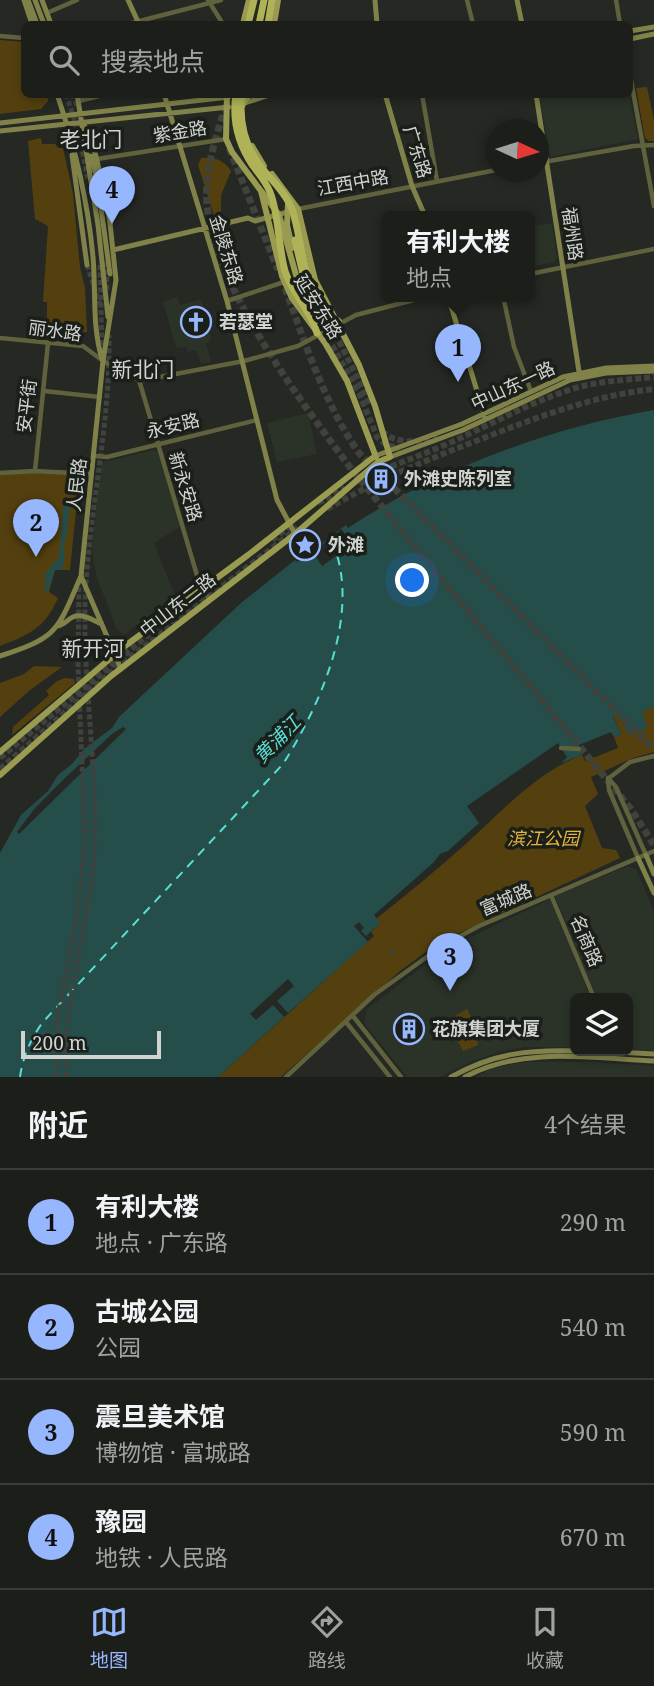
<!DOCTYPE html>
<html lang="zh">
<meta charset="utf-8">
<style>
:root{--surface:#1c1e1a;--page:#252723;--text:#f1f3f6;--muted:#a0a2a2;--line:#3a3c39;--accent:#96b6fd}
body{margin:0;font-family:"Noto Serif","Noto Sans SC",serif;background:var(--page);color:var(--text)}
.controls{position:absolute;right:21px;bottom:21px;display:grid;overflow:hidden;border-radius:10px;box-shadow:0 4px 10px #0003}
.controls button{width:63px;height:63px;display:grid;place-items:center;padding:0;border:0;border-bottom:2px solid var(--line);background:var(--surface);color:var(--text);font:35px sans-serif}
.compass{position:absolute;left:486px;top:119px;width:63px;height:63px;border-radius:50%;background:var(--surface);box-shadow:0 4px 10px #0003;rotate:94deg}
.scale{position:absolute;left:21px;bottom:18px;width:140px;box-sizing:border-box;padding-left:7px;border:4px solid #d0d3cf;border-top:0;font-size:19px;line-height:24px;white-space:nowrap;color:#d0d3cf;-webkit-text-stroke:5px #1b1f1a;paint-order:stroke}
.you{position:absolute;left:413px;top:581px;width:24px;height:24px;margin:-18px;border:5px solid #fff;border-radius:50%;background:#1a73e8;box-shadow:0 0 0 10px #1a73e833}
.badge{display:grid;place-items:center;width:46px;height:46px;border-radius:50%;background:var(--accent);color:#111;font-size:23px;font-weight:700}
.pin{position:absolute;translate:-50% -58px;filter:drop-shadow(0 2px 4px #0008)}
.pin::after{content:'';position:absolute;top:37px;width:24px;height:21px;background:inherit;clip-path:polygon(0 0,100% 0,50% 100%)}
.popup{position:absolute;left:381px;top:211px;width:154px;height:91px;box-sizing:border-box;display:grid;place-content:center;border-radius:10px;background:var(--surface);filter:drop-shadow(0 2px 5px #0005);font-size:23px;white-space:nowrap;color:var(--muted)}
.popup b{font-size:26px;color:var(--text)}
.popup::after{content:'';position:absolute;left:50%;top:100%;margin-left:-14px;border:14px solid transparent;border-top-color:var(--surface)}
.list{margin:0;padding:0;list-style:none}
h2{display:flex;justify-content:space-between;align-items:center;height:91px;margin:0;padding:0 28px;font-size:30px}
h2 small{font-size:23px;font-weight:400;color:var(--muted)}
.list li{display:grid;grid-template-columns:46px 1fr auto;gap:21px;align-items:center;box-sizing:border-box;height:105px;padding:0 28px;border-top:2px solid var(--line)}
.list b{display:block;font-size:26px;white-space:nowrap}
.list p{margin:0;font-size:23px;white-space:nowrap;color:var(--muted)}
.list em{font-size:23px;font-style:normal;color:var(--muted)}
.icon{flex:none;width:38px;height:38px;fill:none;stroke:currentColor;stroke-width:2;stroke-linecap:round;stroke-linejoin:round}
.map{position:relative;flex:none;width:654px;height:1077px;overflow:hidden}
.search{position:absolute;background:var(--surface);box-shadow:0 4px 10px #0003;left:21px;right:21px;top:21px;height:77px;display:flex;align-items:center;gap:18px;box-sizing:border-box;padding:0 24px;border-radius:10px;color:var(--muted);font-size:26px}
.sheet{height:511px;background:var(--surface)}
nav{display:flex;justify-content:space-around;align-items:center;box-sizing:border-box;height:98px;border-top:2px solid var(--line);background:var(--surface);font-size:19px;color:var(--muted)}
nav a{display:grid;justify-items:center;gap:4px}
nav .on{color:var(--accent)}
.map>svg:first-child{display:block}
.built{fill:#2b3228}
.green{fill:#54400f}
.water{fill:#254e4b}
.pier{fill:#252823}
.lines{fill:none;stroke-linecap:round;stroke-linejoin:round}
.ferry{stroke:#58ded4;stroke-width:2;stroke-dasharray:9 7;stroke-linecap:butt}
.street-tunnel{stroke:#3f423d;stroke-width:4.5;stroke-dasharray:4.5 2;stroke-linecap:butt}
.secondary-tunnel{stroke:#3f423d;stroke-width:5;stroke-dasharray:5 2.5;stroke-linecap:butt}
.primary-tunnel{stroke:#3f423d;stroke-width:6;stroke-dasharray:6 3;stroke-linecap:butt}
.highway-tunnel{stroke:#3f423d;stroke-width:7;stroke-dasharray:7 3.5;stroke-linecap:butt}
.street{stroke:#60623e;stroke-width:4.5}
.secondary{stroke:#808249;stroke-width:5}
.primary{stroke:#999b50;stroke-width:6}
.highway{stroke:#afb256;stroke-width:7}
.labels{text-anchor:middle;stroke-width:7;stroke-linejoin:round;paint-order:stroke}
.street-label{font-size:18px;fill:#d0d3cf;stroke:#1b1f1a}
.poi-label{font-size:18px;font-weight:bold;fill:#d0d3cf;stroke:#1b1f1a;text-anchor:start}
.park-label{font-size:18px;font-style:italic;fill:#e9b538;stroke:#1b1f1a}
.water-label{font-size:19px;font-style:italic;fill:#58ded4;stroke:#1b1f1a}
.quarter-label{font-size:21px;fill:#d0d3cf;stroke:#1b1f1a}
</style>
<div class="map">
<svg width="654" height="1077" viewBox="0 0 654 1077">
<rect width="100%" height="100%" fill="#252823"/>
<path class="built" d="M539 95H629L638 139 550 157Z
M552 223 557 258 554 262 530 267V226Z
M177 297 180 305 201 299 211 338 209 339 210 342 206 343 211 362 201 364 196 350 187 352 186 347 176 348 163 302Z
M308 413 317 454 277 462 267 423Z
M154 450 158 452 181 526 154 543 175 596 124 635 117 630 97 578 93 559 92 546 101 465 103 462Z
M628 866 636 869 654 911V1051L628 1049V998H596L555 896Z
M550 899 591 998H575V1047H524L499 1052 471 1062 440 1077H407L367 1027 364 1021 367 1009 444 950Z
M524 1062H592L654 1066V1077H475L493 1068Z"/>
<path class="green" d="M0 40 24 42V94L48 95V101L41 109 0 114Z
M647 87 654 120V141H649L645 138 636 88Z
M41 138 42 144H55L58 148H63L73 194 80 267 85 288 87 332 63 331 47 325V302H43L48 226 35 219 28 141Z
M201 158C214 157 224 160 231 171L221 195V218L219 220 215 219 198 165Z
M0 473H66L79 481 70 570H55L49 592 58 598C45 628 30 634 0 646Z
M34 666 62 667 30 690 0 717V683L24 674Z
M65 678 74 679 75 683 12 735 13 727 49 695 46 691 57 681Z
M654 707V752L633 758 591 777 598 794 585 806 602 848 616 850 620 858 438 943 400 971 281 1077H218L374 936 371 932 380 923 376 919C407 894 438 869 467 843 502 811 537 772 582 755L585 761 618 748 614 737 621 734 613 715 619 712 629 734 641 711Z
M467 1009 479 1031 477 1038 478 1045 463 1051 447 1020Z"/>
<path class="water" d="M654 410V707L642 712 647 728 629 735 618 712 613 716 621 734 614 737 611 732 579 745 582 755 561 763 567 757 558 743 467 806 479 823 448 851 440 854 434 862 374 915 380 923 366 936 361 931 364 928 359 922 354 926 368 942 288 1013 277 1001 294 986 288 979 250 1014 256 1020 273 1005 284 1017 218 1077H0V853L21 815 48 791 58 775 72 764 84 749 112 728 119 717 241 603 295 560 297 562 346 525 348 528C435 470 552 427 654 410Z
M64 498H71L66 539 63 545 65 550 63 569 55 570 48 592 45 591V574L59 557Z"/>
<path class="pier" d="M341 529 353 544 322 566 312 551 323 543 331 553 337 548 330 538 333 535 341 545 345 542 338 532Z
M123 727 126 729 19 834 17 832 35 808 64 779 112 734Z"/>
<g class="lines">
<path class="ferry" d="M20 1077C23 1056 30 1041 42 1023L283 764C319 707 357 623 337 555"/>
<path class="street-tunnel" d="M391 955 396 950"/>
<path class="secondary-tunnel" d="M66 94 78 130 88 179
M72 94 78 108
M92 168 96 189
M106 262 107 290
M87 265 101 308
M100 265 102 353
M57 1077 58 1015 79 906 85 836 78 668 79 582
M67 1077C61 1005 86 938 93 868 100 780 83 692 85 604 88 514 111 425 109 335"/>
<path class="primary-tunnel" d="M324 319 340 343 371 405
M319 322 359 393 377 437 385 444 400 449
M382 431C396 445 419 442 438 438
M358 481C387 467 417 457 447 444 488 426 527 404 569 390 596 381 626 380 654 377
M318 503 345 488
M327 509C380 478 437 456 494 434 546 414 598 395 654 389
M272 540 294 523
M0 758 173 614
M0 769 114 670 298 528"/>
<path class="highway-tunnel" d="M226 105C216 137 204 171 207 205 217 292 300 400 352 470L631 809 654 845
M229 148 278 270
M285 288C305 343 325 405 359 453L654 749"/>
<path class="street" d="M208 0 223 24
M467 0 473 24
M616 0 620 24
M47 13 77 0
M128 24 221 0
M0 36 24 38
M630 75 654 206
M422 94 437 181
M79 101 107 94
M97 159 226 139
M538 163 634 146 654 145
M298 209 496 170
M530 274 654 249
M503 296 514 347 531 391
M227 301 284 282
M0 338 83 346 103 361 139 380H144L244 361 298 346 356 315 429 296
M139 380 199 582 209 599
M44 391 100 397
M95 456 107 457 257 420
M35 471 48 343
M0 473 35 471 91 474
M561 748 579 749
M608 778 616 787 646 855
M609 778 630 762 654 756
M608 779 609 790 638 858
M551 895 594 998
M353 1016 401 1077
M346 1022 390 1077
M286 1077 374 995 442 946 479 926 654 851"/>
<path class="secondary" d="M24 0 32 24
M28 0 37 24
M35 0 44 24
M42 0 51 24
M128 0 139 24
M375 0 377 24
M517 0 522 24
M630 31 654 27
M630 39 654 34
M57 94C75 147 88 202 93 257 96 291 92 327 102 359
M77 94 98 225 108 317
M164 94 227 301 277 500 295 534
M385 94 412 186 425 216
M536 94 580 378
M245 103 272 94
M0 123 229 97
M0 131 229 107
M72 155 87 265
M91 156 97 178 110 274
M113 250 248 218 255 221 291 211
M448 296 485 417
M375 456 462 424 563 377 606 368 654 366
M390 457 463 430 570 380 606 373 654 371
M81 576 121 669
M57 626C65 625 66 620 73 617 82 613 93 620 101 624
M0 656C59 637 57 631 81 576L103 361 116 280 110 223 105 194 92 140 83 123
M646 855 654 874
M638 858 654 893
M598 1051 654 1054
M451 1077C494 1053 527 1050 575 1051
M465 1077C522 1046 591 1058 654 1061"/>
<path class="primary" d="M243 24 249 0
M274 24 278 0
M227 94 226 139 232 152 261 191 282 276 292 298 325 343 347 381 376 457
M242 106 249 94
M252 146 264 166
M262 192 279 215 298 282 319 322
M288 204 287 225 292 248
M0 752 125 646 248 555 375 456
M0 775 111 676 295 534 378 462 390 457 375 406 359 365 315 280 298 209 272 174"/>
<path class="highway" d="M248 24 254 0
M259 24 264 0
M268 24 272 0
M236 94C232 120 238 144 253 166 259 174 266 182 270 192 279 214 278 246 285 271 292 294 311 310 317 333
M242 94C238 125 246 151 267 174 276 184 287 196 292 209 304 244 302 300 338 321
M295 240 305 282 322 316"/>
</g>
<defs>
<g id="church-ring" transform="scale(1.575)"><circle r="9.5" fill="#1b1f1a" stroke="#96b6fd" stroke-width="1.5"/><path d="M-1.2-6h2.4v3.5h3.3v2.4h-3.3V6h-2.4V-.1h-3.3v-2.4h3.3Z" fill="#96b6fd"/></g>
<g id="building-ring" transform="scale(1.575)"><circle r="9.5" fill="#1b1f1a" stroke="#96b6fd" stroke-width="1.5"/><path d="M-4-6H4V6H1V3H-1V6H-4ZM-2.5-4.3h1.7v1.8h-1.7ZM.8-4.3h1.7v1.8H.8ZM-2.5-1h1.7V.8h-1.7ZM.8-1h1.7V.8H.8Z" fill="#96b6fd"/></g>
<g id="sight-ring" transform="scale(1.575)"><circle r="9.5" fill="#1b1f1a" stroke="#96b6fd" stroke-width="1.5"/><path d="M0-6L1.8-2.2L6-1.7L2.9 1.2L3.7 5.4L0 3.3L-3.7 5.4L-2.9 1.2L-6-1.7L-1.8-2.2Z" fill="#96b6fd"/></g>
</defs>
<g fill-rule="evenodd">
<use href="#church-ring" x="196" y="322"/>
<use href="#building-ring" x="381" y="479"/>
<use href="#sight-ring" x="305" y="545"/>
<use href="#building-ring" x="409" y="1029"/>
</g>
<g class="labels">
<g class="street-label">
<text transform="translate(180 132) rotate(-9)" y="6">紫金路</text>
<text transform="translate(417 152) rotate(73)" y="6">广东路</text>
<text transform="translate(353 183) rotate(-10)" y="6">江西中路</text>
<text transform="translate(572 234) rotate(82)" y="6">福州路</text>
<text transform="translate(226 250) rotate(73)" y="6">金陵东路</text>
<text transform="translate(318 307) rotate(58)" y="6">延安东路</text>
<text transform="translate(55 331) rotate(8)" y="6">丽水路</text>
<text transform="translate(513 386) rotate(-25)" y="6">中山东一路</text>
<text transform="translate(27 406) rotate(-83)" y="6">安平街</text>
<text transform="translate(173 426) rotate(-14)" y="6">永安路</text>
<text transform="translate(77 485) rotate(-83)" y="6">人民路</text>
<text transform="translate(185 487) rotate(73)" y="6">新永安路</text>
<text transform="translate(178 605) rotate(-38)" y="6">中山东二路</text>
<text transform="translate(506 900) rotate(-23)" y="6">富城路</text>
<text transform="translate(586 941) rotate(67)" y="6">名商路</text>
</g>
<g class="poi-label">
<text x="219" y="328">若瑟堂</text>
<text x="404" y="485">外滩史陈列室</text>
<text x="328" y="551">外滩</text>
<text x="432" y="1035">花旗集团大厦</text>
</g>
<g class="park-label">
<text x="543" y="845">滨江公园</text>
</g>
<g class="water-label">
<text transform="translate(277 739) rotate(-46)" y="7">黄浦江</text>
</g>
<g class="quarter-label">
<text x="91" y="147">老北门</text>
<text x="143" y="377">新北门</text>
<text x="93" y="656">新开河</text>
</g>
</g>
</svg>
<div class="controls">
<button><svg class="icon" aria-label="layers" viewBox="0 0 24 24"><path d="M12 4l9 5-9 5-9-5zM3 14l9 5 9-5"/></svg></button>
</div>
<svg class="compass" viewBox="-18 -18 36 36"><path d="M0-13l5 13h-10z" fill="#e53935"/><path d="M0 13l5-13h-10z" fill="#a0a2a2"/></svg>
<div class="scale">200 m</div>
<div class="you"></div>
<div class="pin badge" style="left:458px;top:382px">1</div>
<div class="popup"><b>有利大楼</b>地点</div>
<div class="pin badge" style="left:36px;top:557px">2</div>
<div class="pin badge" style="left:450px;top:991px">3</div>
<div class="pin badge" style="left:112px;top:224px">4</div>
<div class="search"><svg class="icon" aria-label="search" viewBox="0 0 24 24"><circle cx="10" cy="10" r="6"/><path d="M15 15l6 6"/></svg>搜索地点</div>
</div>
<section class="sheet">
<h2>附近<small>4个结果</small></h2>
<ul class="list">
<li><span class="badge">1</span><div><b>有利大楼</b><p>地点 · 广东路</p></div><em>290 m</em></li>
<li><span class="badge">2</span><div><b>古城公园</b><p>公园</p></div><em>540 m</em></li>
<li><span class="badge">3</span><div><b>震旦美术馆</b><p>博物馆 · 富城路</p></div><em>590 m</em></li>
<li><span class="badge">4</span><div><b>豫园</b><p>地铁 · 人民路</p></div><em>670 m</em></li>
</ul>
</section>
<nav>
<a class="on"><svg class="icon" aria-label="map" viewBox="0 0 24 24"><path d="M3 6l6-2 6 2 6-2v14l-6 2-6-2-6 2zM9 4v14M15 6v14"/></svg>地图</a>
<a><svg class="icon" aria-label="directions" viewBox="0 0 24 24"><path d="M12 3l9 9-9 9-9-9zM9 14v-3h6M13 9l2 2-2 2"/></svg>路线</a>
<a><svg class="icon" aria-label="saved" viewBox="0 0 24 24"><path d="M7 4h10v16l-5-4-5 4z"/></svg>收藏</a>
</nav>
